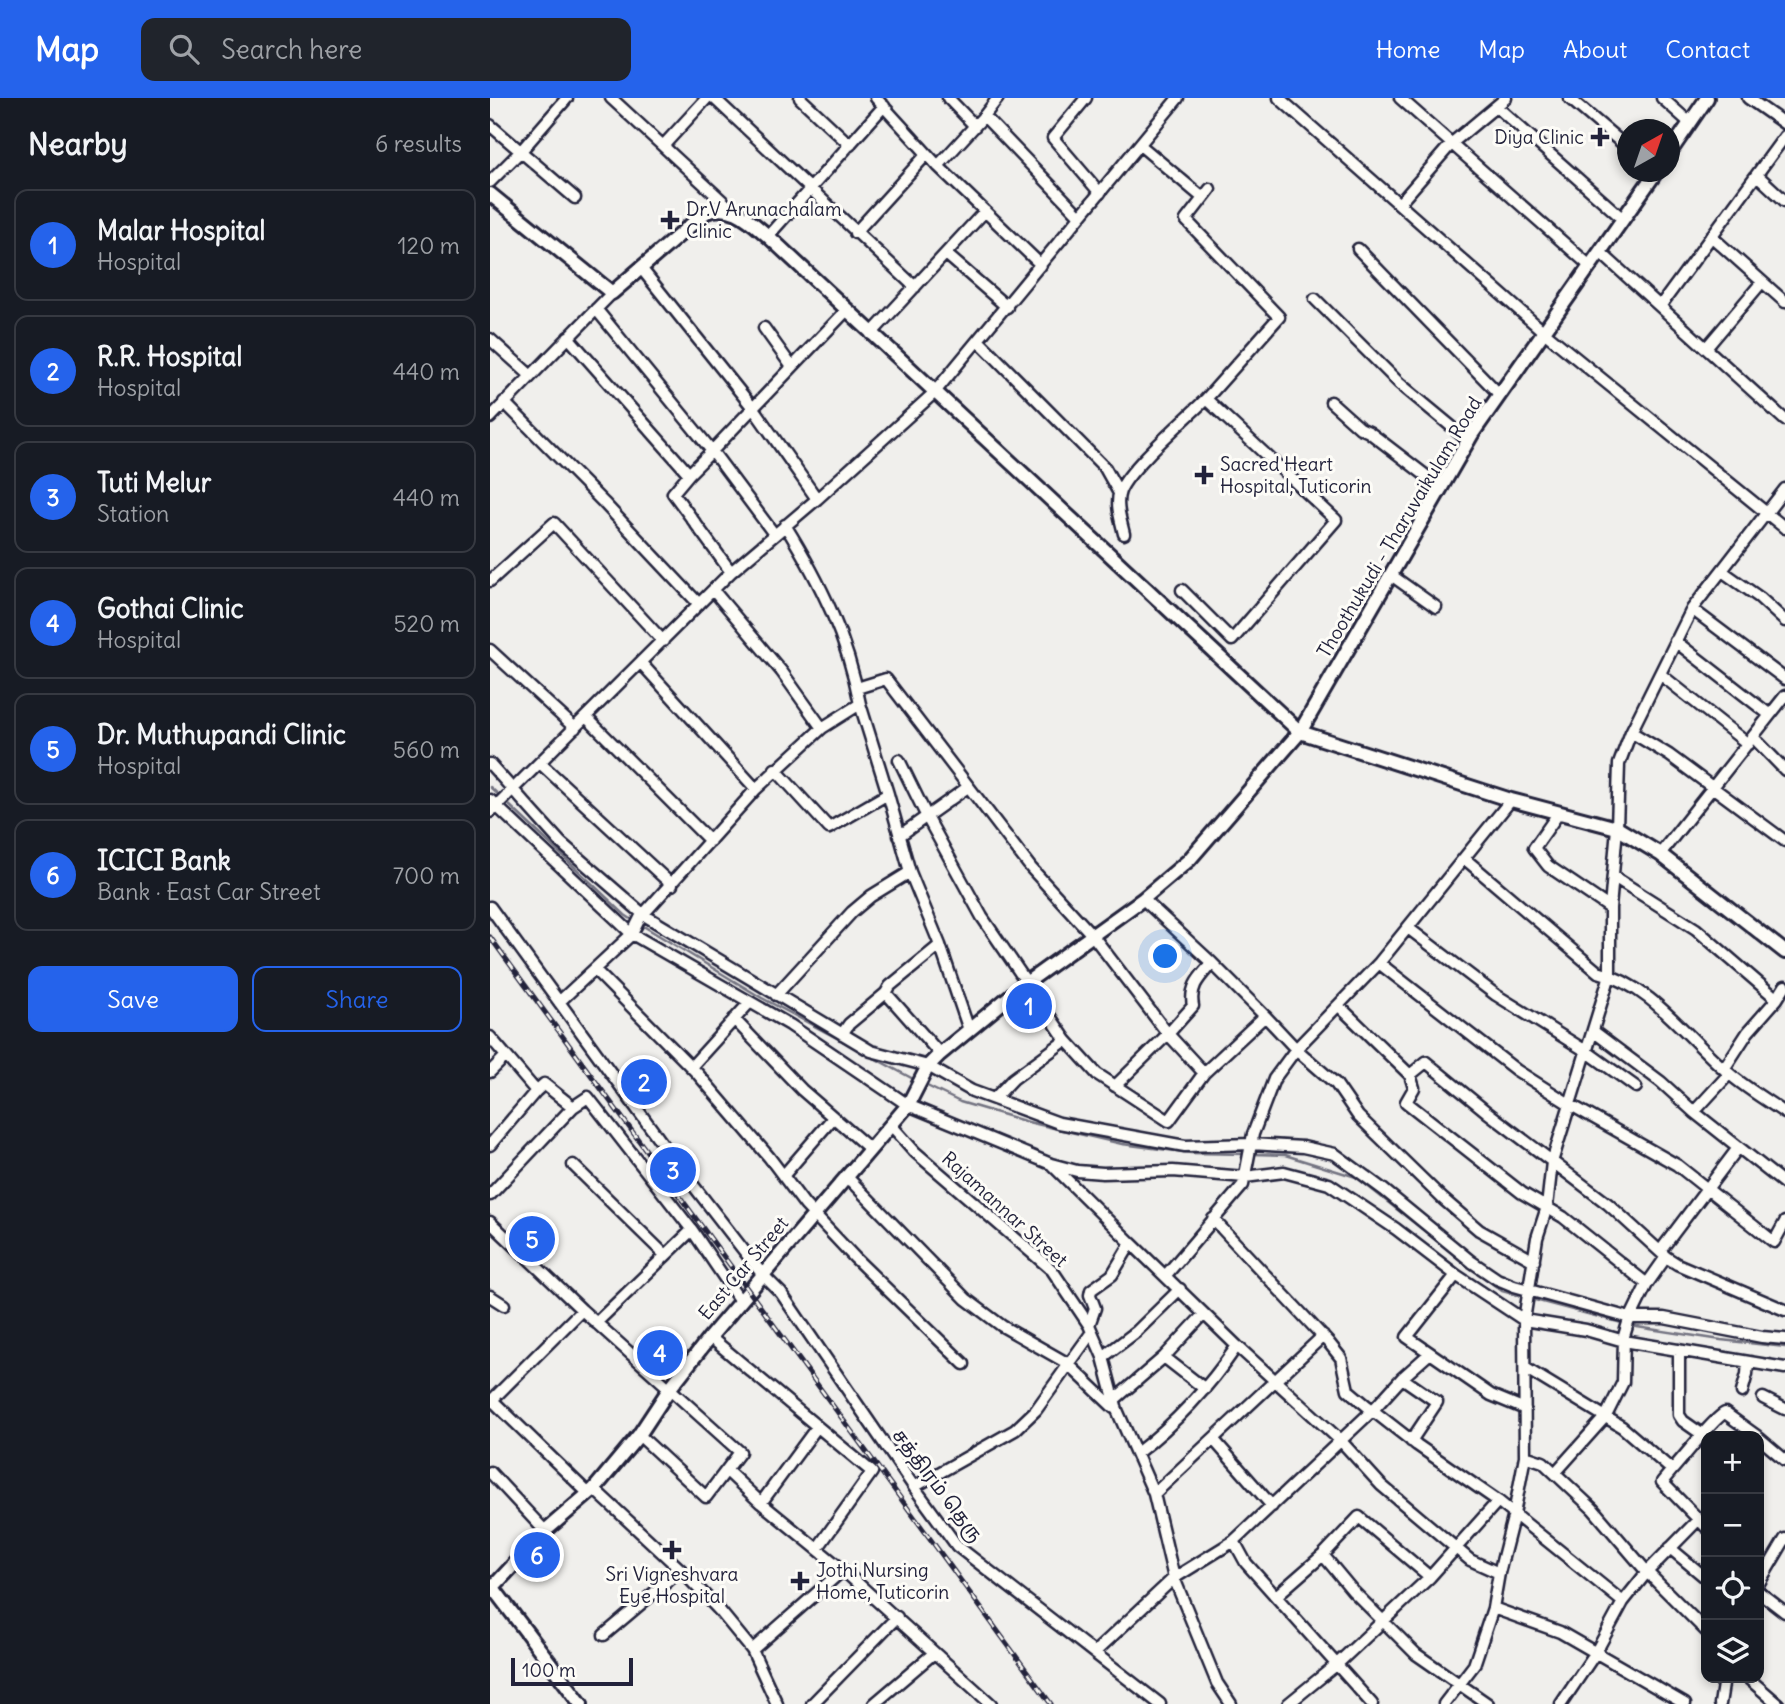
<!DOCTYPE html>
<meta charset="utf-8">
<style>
:root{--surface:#171b24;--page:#20242c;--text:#f1f3f6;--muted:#9ea1a6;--line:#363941;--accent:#2563eb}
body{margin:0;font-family:Delius,"Noto Sans Tamil",sans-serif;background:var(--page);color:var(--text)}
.controls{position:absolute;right:21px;bottom:21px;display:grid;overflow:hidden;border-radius:14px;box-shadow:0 4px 10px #0003}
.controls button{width:63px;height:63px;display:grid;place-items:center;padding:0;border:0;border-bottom:2px solid var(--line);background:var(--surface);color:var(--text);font:35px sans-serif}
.compass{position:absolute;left:1127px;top:21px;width:63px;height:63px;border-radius:50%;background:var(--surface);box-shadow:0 4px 10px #0003;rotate:40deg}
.scale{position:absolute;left:21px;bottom:18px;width:122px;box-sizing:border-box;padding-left:7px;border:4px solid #22223b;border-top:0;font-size:19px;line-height:24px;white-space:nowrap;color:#22223b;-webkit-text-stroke:5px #fdfcf7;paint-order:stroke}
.you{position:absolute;left:676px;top:859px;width:24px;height:24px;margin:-18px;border:5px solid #fff;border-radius:50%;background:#1a73e8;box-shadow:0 0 0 10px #1a73e833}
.badge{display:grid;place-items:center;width:46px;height:46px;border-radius:50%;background:var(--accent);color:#fff;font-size:23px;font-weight:700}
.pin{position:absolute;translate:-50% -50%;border:4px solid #fff;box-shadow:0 2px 7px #0006}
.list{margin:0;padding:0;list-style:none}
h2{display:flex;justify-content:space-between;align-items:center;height:91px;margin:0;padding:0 28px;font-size:30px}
h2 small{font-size:23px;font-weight:400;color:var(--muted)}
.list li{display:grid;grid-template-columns:46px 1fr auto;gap:21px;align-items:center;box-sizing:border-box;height:112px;margin:0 14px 14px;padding:0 14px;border:2px solid var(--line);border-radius:14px}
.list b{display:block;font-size:26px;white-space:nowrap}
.list p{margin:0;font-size:23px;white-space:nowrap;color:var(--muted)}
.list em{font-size:23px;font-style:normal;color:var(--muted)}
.actions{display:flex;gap:14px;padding:21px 28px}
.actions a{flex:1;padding:16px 0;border:2px solid var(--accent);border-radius:14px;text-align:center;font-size:24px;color:var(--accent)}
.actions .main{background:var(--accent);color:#fff}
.icon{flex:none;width:38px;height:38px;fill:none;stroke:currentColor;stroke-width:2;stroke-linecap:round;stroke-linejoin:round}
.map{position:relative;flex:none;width:1295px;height:1606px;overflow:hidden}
header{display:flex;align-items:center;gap:42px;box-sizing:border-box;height:98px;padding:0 35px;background:var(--accent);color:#fff}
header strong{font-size:33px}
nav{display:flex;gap:38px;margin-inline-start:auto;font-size:24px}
.search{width:490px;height:63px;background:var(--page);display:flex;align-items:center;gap:18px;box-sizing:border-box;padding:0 24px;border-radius:14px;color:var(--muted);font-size:26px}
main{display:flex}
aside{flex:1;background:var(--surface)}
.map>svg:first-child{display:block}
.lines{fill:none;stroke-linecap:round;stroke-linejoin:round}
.stream{stroke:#737381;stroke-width:2.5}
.minor-casing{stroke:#22223b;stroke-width:15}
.major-casing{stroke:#22223b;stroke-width:18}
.minor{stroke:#fdfcf7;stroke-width:10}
.major{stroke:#fdfcf7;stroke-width:12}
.rail-casing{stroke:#22223b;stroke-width:5}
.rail{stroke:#fdfcf7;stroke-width:2.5;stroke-dasharray:8;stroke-linecap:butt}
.poi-dot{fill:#22223b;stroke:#fdfcf7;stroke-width:2.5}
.labels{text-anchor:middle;stroke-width:6;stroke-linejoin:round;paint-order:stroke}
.poi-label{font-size:19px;fill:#22223b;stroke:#fdfcf7;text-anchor:start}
.street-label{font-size:19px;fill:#22223b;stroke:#fdfcf7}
</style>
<header>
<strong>Map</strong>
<div class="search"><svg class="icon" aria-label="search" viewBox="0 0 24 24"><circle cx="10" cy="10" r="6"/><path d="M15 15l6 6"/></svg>Search here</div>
<nav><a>Home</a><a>Map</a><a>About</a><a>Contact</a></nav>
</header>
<main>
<aside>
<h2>Nearby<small>6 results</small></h2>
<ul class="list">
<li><span class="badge">1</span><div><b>Malar Hospital</b><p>Hospital</p></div><em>120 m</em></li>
<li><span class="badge">2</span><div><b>R.R. Hospital</b><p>Hospital</p></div><em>440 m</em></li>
<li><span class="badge">3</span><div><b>Tuti Melur</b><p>Station</p></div><em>440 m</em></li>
<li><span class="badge">4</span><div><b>Gothai Clinic</b><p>Hospital</p></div><em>520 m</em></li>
<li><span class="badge">5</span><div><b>Dr. Muthupandi Clinic</b><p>Hospital</p></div><em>560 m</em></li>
<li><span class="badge">6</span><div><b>ICICI Bank</b><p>Bank · East Car Street</p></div><em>700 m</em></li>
</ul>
<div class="actions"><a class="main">Save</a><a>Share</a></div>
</aside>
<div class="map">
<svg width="1295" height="1606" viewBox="0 0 1295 1606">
<rect width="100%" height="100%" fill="#f0efec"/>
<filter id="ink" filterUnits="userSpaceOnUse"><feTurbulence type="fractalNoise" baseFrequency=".0143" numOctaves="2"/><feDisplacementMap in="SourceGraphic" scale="14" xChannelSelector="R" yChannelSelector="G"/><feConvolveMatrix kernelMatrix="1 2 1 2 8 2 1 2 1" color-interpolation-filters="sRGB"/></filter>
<g filter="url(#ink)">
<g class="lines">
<path class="stream" d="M0 689 11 699
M16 704 135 817 144 823
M150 826 272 900 427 983
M433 986 470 1004 538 1024 632 1046 701 1055 756 1056
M763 1056 795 1057 866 1079 975 1165
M980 1169 1012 1193 1034 1199
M1041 1201 1147 1229 1231 1242 1295 1249"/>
<g class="minor-casing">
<path id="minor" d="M121 0 173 48 217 0
M224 0 425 189
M310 0 360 47
M386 0 448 68 551 167
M458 0 485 28
M508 0 494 18 590 118
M596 0 563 40 610 95
M789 0 1054 234 1295 430
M910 0 1100 168
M1079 0 1138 50
M1172 0 1200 25
M1258 0 1295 26
M1007 9 1133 121
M0 27 85 100
M650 47 713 100
M173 48 241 111
M448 68 494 18
M1267 77 1295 103
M0 84 31 53 77 0
M909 106 962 45 1016 0
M365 135 437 56
M278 138 394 8
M1221 138 1295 204
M868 151 1010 297
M1110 154 1295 322
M456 156 517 209
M151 170 263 310 357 212
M825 201 909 285 979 343
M1171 207 1295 38
M106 211 222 353 263 310 327 401
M274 230 302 269
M381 236 495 113
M78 239 199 376 222 353 284 436
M0 241 40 277
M489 243 615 370 629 395
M1217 249 1272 184
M716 301 789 219 696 122 720 91
M14 304 114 405 209 506
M841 304 870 330 879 334 952 390
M0 320 122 195
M199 376 183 395 241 474
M634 436C631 423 625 406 630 393 639 370 696 321 716 301L846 422 742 542 692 492
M1232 473 1270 500 1295 523
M901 477 946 509
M0 483 64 425 173 543
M223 492 292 574 332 630
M1202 511 1295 581
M1185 543 1280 617
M0 552 85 630
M151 565 266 691 332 630 370 606C357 539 331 485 295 427
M1170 576 1258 646
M367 590 396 581 541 770 603 838 678 936 714 975 679 1023 607 976 576 942 492 819 437 719 409 662
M96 619 220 743
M1141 634 1179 657 1295 743
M1263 639 1295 672
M50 665 182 787
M0 666 71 745 154 817 381 953 438 968 482 993 569 1025 695 1048 761 1046 813 1049 845 1056 894 1092 982 1164 1007 1181 1024 1188 1140 1220H1174L1272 1239 1295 1241
M285 671 339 730 398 696 370 606
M398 696 420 774 450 847 479 932
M0 702 142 836 300 927 418 1007 561 1066 587 1073 613 1075 683 1073 755 1079 794 1074 839 1086 906 1131 966 1177 1034 1222 1096 1232 1134 1243 1295 1270
M0 714 241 474 327 401 444 295 688 0
M1068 716 1044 750 1058 768 1120 810
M409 738 478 689
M1170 756 1295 598
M975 761 1108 874C1160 887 1195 937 1234 971 1252 988 1275 1001 1295 1015
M1124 779 1206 831 1287 901
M653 801 722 865 775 918 714 975
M0 809 193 1074 272 1176 291 1195 424 1389 467 1448 670 1606
M918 830 1006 897 1096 953 1146 989
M889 865 1026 972 1081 1007 1187 1067 1284 1144 1295 1124
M105 872 207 975 279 1059 315 1107 365 1160 474 1266
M396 895 450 956
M286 897 362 814 381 798 420 774
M69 904 142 836 150 820 266 691
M849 908 920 977 936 964 997 1014 1118 1106 1176 1159 1187 1166 1295 1212
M775 918 806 951 889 865 1021 702
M244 921 312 992 380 1051
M1103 933 1171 984 1204 1014 1295 1086
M352 936 359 926 396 895 400 888 450 847
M0 939 46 993 0 1047
M201 969 260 904
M1234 971 1258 934 1287 901 1295 888
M0 974 15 959
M920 977 924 990 916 1004 1032 1095 1073 1119 1157 1186 1138 1225 1134 1238 1133 1284 1116 1318 1065 1375
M625 988 678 936 703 908C699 888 710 879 722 865
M46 993 54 986 83 1009
M504 1001 523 981 576 942
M1204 1014 1239 976
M401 1027 425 1054 562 1172 599 1227
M83 1067 175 1157
M562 1067 641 1145 622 1177 601 1192 600 1197 605 1210 599 1227 613 1259 627 1312 664 1396 684 1480 727 1585 741 1606
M293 1078 343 1020
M356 1078 476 1201 512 1228 577 1265 624 1310
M0 1097 83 1009 98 999 202 1132 250 1203
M723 1121 839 1245 851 1260 858 1292 877 1308 927 1347 1008 1403 1133 1504
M0 1124 92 1212 250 1354 216 1399 149 1337
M641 1145 747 1248 851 1343 891 1387 980 1462 1009 1475
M1171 1152 1248 1050
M676 1177 753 1087 763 1036 784 981 806 951 846 986 868 1018 953 1101 989 1132 1044 1163
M966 1177 917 1239 1001 1297 1035 1311
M1157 1186 1176 1159
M0 1198 14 1207
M106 1225 202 1132
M220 1239 382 1374 327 1451
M1189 1252V1317L1193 1323 1213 1337
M613 1259 646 1234 690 1191
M674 1259 715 1291
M1035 1270 1132 1329 1182 1372 1172 1384 1216 1429
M912 1280 947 1304 921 1343
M1252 1294 1257 1276 1258 1264
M1273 1300 1295 1311
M2 1302 99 1396
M624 1302 674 1259 714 1216
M0 1304 92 1212
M1269 1340 1295 1362
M724 1342 782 1408
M647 1355C686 1325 719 1289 747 1248
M1035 1358 1053 1364 1103 1411 1157 1474 1216 1533
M1182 1372C1192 1361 1226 1318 1235 1315L1267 1338
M237 1373 271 1405 353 1472 501 1606
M0 1374 55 1433
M424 1389 525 1332 546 1312 602 1234
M104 1391 191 1472 230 1513 262 1552 287 1606
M664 1396 833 1238
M271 1405 327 1329
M744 1443 756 1465 882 1606
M1180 1450 1216 1480
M833 1457 863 1493 926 1556 998 1606
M1269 1485 1295 1441
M1269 1494 1295 1514
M786 1498 833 1457 869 1419 940 1479
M1003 1510 1070 1534 1195 1606
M114 1537 191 1472
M262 1552 353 1472
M605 1554 684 1480 744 1443 883 1312 912 1280 939 1256
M1258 1580 1288 1606
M322 1606 407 1519
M384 1606 444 1555
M798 1606 846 1567 940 1479 1008 1403
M954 1606 984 1567 1003 1510 1009 1475 1024 1416 1035 1358 1034 1222 1047 1140 1057 1109 1062 1064 1120 877V810L1127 730 1129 666 1141 634 1202 511 1295 391
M1071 1606 1106 1554 1133 1504 1157 1474 1208 1422
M1230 1606 1234 1580"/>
</g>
<g class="major-casing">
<path id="major" d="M1180 54 1217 0
M0 96 122 195 216 114C242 104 259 122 278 138L810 634 1021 702 1127 730 1170 756 1295 854
M0 1486 91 1606
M3 1489 55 1433 104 1391 149 1337 180 1290 220 1239 418 1007 438 968 450 956 536 885 653 801 699 762 810 634 982 336 1166 74"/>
</g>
<use href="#minor" class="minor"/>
<use href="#major" class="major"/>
<g class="rail-casing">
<path id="rail" d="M0 839 561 1606"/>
</g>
<use href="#rail" class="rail"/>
</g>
</g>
<g class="poi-dot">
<path d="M1106.5 28.5h7v7h7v7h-7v7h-7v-7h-7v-7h7z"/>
<path d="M176.5 111.5h7v7h7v7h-7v7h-7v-7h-7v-7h7z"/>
<path d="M710.5 366.5h7v7h7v7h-7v7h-7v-7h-7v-7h7z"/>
<path d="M178.5 1441.5h7v7h7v7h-7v7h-7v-7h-7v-7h7z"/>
<path d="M306.5 1472.5h7v7h7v7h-7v7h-7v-7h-7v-7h7z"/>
</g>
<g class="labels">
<g class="poi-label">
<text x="1094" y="46" text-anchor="end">Diya Clinic</text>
<text x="196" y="118">Dr.V Arunachalam<tspan x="196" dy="22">Clinic</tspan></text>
<text x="730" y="373">Sacred Heart<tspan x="730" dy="22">Hospital, Tuticorin</tspan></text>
<text x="326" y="1479">Jothi Nursing<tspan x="326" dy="22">Home, Tuticorin</tspan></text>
<text x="182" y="1483" text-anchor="middle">Sri Vigneshvara<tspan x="182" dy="22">Eye Hospital</tspan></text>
</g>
<g class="street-label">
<text transform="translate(909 429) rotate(-59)" y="7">Thoothukudi - Tharuvaikulam Road</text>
<text transform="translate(515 1111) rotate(42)" y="7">Rajamannar Street</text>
<text transform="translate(253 1170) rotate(-50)" y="7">East Car Street</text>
<text transform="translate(448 1387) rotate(53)" y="7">சத்திரம் தெரு</text>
</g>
</g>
</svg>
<div class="controls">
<button>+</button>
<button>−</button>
<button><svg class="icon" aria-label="locate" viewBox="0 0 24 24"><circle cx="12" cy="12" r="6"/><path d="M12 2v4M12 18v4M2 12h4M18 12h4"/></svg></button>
<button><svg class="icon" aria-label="layers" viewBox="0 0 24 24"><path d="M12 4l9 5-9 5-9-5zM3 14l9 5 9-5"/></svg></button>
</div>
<svg class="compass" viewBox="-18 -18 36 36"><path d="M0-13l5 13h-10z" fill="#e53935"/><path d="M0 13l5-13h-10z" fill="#9ea1a6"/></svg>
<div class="scale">100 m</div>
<div class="you"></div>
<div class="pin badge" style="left:539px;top:908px">1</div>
<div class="pin badge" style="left:154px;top:984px">2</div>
<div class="pin badge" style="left:183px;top:1072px">3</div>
<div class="pin badge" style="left:170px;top:1255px">4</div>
<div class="pin badge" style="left:42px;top:1141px">5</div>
<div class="pin badge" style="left:47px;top:1457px">6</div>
</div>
</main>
